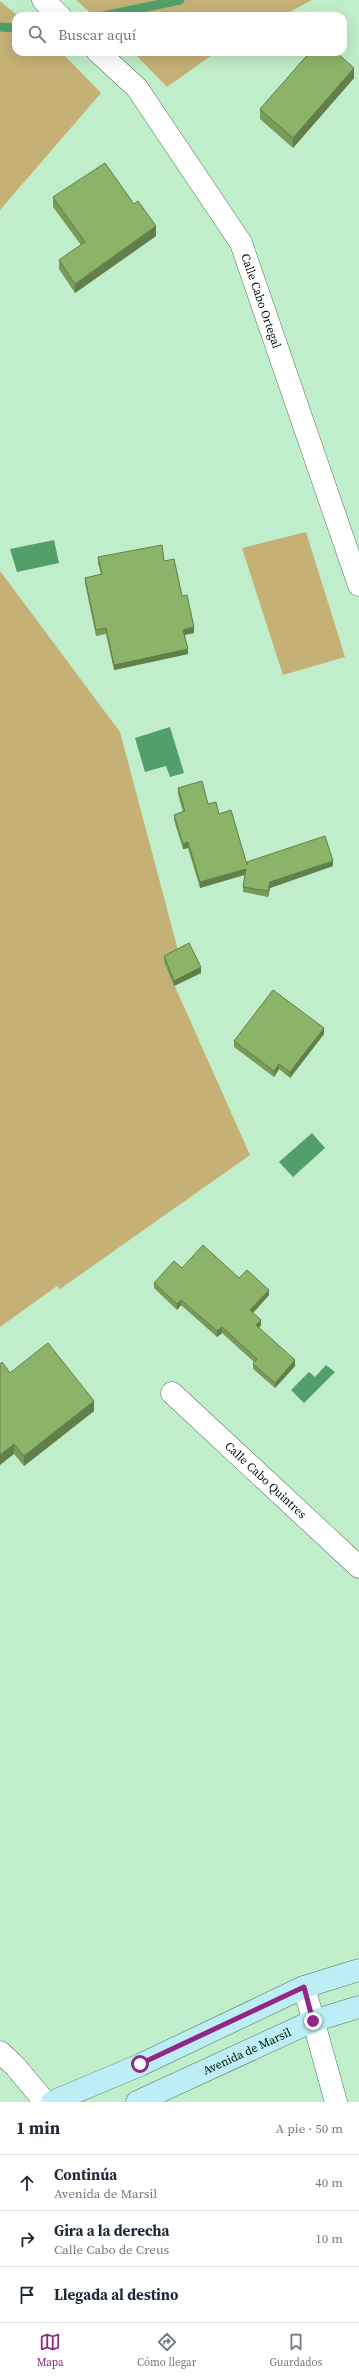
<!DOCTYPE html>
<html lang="es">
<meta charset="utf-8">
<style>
:root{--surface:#fff;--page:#f6f6f7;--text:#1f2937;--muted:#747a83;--line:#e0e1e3;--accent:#912689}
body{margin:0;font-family:"Source Serif 4",serif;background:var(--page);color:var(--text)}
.stop{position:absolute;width:12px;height:12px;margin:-9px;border:3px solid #912689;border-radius:50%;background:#fff}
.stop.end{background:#912689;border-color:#fff;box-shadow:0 1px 4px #0008}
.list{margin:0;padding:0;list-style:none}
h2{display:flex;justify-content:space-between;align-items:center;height:52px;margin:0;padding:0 16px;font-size:17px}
h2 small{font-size:13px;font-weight:400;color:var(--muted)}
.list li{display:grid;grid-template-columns:26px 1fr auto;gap:12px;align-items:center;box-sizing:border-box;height:56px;padding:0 16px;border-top:1px solid var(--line)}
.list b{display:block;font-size:15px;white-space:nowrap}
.list p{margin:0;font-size:13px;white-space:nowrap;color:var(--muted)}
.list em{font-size:13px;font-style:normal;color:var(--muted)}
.icon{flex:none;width:22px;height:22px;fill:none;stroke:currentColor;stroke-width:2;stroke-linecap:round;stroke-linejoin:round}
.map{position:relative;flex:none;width:359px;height:2102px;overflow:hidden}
.search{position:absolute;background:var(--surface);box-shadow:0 4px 16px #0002;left:12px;right:12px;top:12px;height:44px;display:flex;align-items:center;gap:10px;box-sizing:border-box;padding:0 14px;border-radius:12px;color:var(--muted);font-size:15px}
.sheet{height:220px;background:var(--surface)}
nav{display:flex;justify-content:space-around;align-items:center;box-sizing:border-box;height:56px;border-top:1px solid var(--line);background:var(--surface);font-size:11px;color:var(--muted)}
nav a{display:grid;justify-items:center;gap:2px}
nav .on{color:var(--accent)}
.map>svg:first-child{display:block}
.green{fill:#c5b175}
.water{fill:#539f69}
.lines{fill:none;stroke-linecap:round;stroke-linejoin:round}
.stream{stroke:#539f69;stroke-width:9}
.street-casing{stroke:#50785a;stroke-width:23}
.secondary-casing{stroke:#50785a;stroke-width:23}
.street{stroke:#fff;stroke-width:22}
.secondary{stroke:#beeef5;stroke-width:22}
.wall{fill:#789b5a}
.shaded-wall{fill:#627e4a}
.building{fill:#8cb469;stroke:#627e4a}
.route{stroke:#912689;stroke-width:5}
.labels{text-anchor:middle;stroke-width:3.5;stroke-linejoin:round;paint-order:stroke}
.street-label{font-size:12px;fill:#031207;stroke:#cdfad7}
</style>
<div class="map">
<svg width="359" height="2102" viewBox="0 0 359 2102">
<rect width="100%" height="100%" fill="#c0edca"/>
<path class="green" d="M76 0H312L282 16H94Z
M0 1 18 16H16V52H61L101 93 0 210Z
M133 52H216L167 87Z
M306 532 345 657 283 675 242 548Z
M0 571 120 732 179 954 164 962 250 1155 60 1289 57 1286 0 1327Z"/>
<path class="water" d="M54 540 59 563 17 572 10 549Z
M170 727 184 773 170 777 166 766 145 772 135 738Z
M312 1133 325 1148 293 1177 279 1162Z
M326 1365 335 1372 304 1403 291 1390 309 1372 315 1377Z"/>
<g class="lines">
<path class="stream" d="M103 16 180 0
M0 27 16 28"/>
<g class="street-casing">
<g id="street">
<path d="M43 0 60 16"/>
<path id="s1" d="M98 52 137 88 241 243 359 585"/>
<path id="s2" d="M172 1393 359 1567"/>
<path d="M304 1987 336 2102"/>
<path d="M0 2052 15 2066 45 2102"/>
</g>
</g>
<g class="secondary-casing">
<g id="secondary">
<path d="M52 2102 140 2065 304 1987 359 1970"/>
<path id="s3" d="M137 2102 313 2021 359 2007"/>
</g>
</g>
<use href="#street" class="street"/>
<use href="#secondary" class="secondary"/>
</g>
<path class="wall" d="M354 78 293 148 260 119V109Z
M53 197 156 236 75 293 59 269V260L81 245 53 207Z
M98 557 164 561 182 596 194 633 185 635 188 654 114 670 106 634 96 636 85 583V578L101 574 98 563Z
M178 788 208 804 219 814 247 865 333 866 270 888 268 897 243 892V887L245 875 200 888 188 848 183 849 174 820V815L183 812 178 794Z
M164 956 201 973 174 986 164 962Z
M324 1034 290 1078 279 1069 274 1077 234 1047V1041Z
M182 1268 239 1278 269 1295 253 1313 261 1325 259 1328 295 1366 275 1388 253 1369V1364L254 1362 222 1333 217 1337 181 1305 177 1310 154 1288V1283Z
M10 1373 94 1411 24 1466 14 1454Z"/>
<path class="shaded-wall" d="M354 68V78L293 148V138Z
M156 226V236L75 293V284Z
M194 627V633L183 635V630Z
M188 649V654L114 670V665Z
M188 842V848L183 849V844Z
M333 861V866L270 888 268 897V891L270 882Z
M246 869V874L200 888V882Z
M201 967V973L174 986V981Z
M324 1028V1034L290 1078V1072Z
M279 1064V1069L274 1077V1071Z
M269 1290V1295L250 1316V1310Z
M181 1300V1305L177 1310V1304Z
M261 1320V1325L256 1331V1325Z
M222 1327V1333L217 1337V1331Z
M295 1360V1366L275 1388V1383Z
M94 1401V1411L24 1466V1456Z
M14 1444V1454L0 1465V1455Z"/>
<path class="building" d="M310 52H336L354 68 293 138 260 109Z
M105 163 134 204 138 201 156 226 75 284 59 260 85 242 53 197Z
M162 545 164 561 174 559 182 596 187 595 194 627 183 630 188 649 114 665 106 628 96 630 85 578 102 574 98 557Z
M202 781 208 804 216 802 219 814 231 810 247 865V862L325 836 333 861 270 882 268 891 243 887 246 869 200 882 188 842 183 844 174 815 185 811 178 788Z
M189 943 201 967 174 981 164 956Z
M273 990 324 1028 290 1072 279 1064 274 1071 234 1041Z
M203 1245 239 1278 247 1270 269 1290 250 1310 261 1320 256 1325 295 1360 275 1383 253 1364 257 1359 222 1327 217 1331 181 1300 177 1304 154 1283 174 1261 182 1268Z
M48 1343 94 1401 24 1456 14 1444 0 1455V1364L2 1362 10 1373Z"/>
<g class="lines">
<path class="route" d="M140 2064 304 1987 313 2021"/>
</g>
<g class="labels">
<g class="street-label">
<text dy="4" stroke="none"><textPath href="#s1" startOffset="301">Calle Cabo Ortegal</textPath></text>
<text dy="4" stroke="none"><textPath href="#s2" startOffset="128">Calle Cabo Quintres</textPath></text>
<text dy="4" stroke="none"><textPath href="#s3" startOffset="121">Avenida de Marsil</textPath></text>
</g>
</g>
</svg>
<div class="stop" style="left:140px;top:2064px"></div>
<div class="stop end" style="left:313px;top:2021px"></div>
<div class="search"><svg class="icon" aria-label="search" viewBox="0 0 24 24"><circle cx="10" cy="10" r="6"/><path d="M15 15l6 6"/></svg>Buscar aquí</div>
</div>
<section class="sheet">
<h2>1 min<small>A pie · 50 m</small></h2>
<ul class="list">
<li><svg class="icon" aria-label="ahead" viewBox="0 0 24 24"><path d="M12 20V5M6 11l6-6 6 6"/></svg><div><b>Continúa</b><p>Avenida de Marsil</p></div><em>40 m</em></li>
<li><svg class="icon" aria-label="right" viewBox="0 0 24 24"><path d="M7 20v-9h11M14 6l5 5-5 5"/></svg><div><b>Gira a la derecha</b><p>Calle Cabo de Creus</p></div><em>10 m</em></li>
<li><svg class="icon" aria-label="arrive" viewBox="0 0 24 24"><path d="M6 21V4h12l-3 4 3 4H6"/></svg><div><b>Llegada al destino</b></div></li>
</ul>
</section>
<nav>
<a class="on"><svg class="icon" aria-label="map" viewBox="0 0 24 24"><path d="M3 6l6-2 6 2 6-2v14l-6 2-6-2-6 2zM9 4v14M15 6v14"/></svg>Mapa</a>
<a><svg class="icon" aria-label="directions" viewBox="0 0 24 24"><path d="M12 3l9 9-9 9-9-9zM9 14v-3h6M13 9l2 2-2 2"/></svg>Cómo llegar</a>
<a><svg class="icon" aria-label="saved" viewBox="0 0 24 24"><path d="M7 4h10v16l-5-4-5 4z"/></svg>Guardados</a>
</nav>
